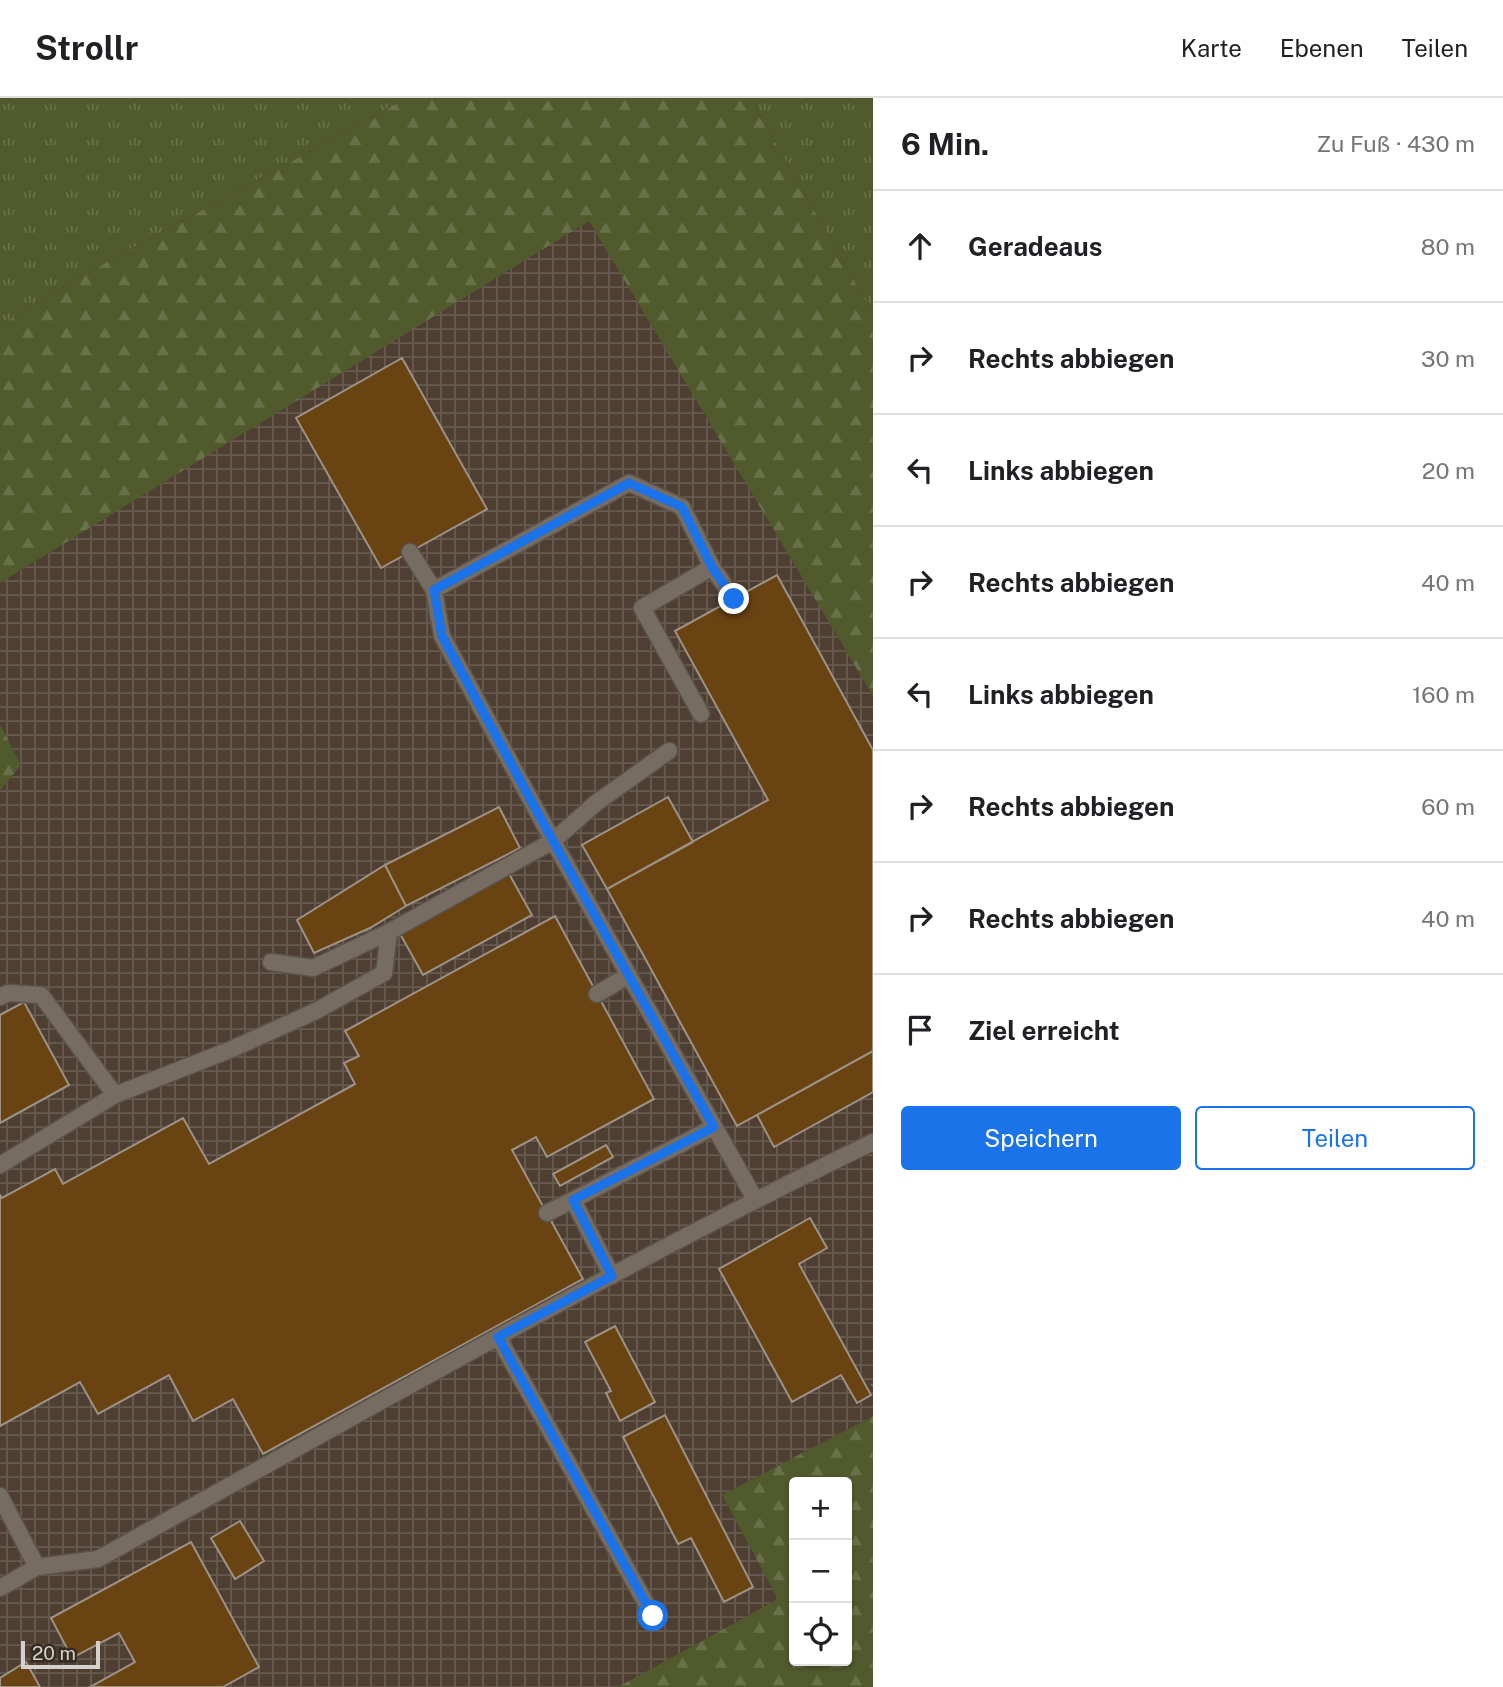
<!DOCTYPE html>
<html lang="de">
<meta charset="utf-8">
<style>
:root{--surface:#fff;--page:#f2f2f2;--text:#202124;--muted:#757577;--line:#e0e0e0;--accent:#1a73e8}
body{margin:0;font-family:"Public Sans",sans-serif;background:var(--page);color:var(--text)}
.controls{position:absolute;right:21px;bottom:21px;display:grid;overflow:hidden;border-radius:7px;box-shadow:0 2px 5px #0004}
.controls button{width:63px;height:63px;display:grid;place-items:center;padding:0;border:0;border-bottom:2px solid var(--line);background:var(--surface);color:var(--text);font:35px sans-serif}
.scale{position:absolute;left:21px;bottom:18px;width:79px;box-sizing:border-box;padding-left:7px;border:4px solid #d7d1cb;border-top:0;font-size:19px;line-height:24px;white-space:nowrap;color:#d7d1cb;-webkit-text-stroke:5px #352c22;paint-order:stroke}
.stop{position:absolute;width:21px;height:21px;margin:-16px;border:5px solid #1a73e8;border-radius:50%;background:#fff}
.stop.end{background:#1a73e8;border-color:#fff;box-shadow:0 2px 7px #0008}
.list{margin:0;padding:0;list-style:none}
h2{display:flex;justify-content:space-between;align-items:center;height:91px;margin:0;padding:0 28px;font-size:30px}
h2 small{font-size:23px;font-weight:400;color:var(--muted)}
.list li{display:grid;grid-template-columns:46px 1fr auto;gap:21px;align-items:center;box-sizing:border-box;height:112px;padding:0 28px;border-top:2px solid var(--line)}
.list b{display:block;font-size:26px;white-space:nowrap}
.list em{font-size:23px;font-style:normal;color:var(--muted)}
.actions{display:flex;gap:14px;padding:21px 28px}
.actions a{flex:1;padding:16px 0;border:2px solid var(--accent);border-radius:7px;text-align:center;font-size:24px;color:var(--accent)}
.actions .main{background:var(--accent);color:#fff}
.icon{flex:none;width:38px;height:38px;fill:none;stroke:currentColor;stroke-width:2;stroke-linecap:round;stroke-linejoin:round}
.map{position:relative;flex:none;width:873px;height:1589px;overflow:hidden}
header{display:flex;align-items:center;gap:42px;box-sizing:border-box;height:98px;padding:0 35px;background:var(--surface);border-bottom:2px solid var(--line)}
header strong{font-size:33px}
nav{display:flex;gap:38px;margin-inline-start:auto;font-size:24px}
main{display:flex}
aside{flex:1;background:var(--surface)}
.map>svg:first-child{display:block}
.industrial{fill:url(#industrial-grid)}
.grass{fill:url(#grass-tufts)}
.forest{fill:url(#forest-firs);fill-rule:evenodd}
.building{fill:#6a4313;stroke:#9d9286;stroke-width:2}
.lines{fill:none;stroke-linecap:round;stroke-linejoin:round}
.service-casing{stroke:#5b534b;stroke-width:19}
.path{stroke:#7d756d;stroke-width:4.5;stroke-dasharray:5 3.5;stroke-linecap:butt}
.service{stroke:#766c61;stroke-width:16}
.route{stroke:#1a73e8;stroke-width:9}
</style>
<header>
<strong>Strollr</strong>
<nav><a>Karte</a><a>Ebenen</a><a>Teilen</a></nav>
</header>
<main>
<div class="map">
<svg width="873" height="1589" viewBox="0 0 873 1589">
<defs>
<pattern id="industrial-grid" width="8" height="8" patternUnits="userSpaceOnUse" patternTransform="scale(1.75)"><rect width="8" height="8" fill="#4e3f32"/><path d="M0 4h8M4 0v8" fill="none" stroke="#675a4e"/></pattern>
<pattern id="grass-tufts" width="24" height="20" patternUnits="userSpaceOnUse" patternTransform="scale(1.75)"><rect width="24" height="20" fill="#515a2d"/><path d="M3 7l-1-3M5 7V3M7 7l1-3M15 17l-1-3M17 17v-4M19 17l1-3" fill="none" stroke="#69714a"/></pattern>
<pattern id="forest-firs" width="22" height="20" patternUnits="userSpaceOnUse" patternTransform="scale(1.75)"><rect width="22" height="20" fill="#515a2d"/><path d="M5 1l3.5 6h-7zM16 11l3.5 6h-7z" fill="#69714a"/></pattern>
</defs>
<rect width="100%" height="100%" fill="#3f362c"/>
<path class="industrial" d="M589 122 873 598V1318L722 1397 778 1501 618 1589H0V693L21 667 0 626V485Z"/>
<path class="grass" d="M0 0H407L80 179 0 227Z
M750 0H873V216Z"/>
<path class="forest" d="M407 0H750L873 216V598L589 123 0 485V227L80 179Z
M0 626 21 667 0 693Z
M873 1318V1589H618L778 1501 722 1397ZM794 1384H847V1563H794Z"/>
<path class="building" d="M402 260 487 411 381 470 296 320Z
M777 477 873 652V953L737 1028 607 791 768 702 675 533Z
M668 699 693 744 607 791 582 747Z
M499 709 520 750 406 808 385 767Z
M385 767 406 808 370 830 314 855 297 822Z
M508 774 532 817 423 877 399 834Z
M555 818 654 1001 547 1059 536 1039 512 1052 583 1181 263 1356 233 1301 193 1323 169 1277 98 1316 80 1284 0 1328V1097L2 1100 55 1071 63 1086 183 1020 209 1066 355 986 344 965 359 958 345 933Z
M24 904 69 987 0 1025V917Z
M873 953V994L774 1049 757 1017Z
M606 1047 613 1059 560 1088 553 1076Z
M810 1120 827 1150 799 1166 871 1297 857 1305 841 1277 792 1304 719 1171Z
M615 1228 655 1304 620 1323 606 1295 611 1293 585 1244Z
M665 1317 753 1489 724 1504 691 1440 678 1446 623 1339Z
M240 1423 264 1463 235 1481 211 1440Z
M191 1444 259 1569 223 1589H90L135 1564 119 1535 72 1560 51 1520Z
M26 1564 40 1589H0V1580Z"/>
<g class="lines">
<g class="service-casing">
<path id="service" d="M410 454 434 492
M734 501 712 469 682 409 629 385 434 492 442 538 553 743 755 1101
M701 616 642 510 712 469
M271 864 313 870 389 834 553 743 596 705 669 653
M597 896 629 877
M0 899 8 895 41 897 115 997 0 1067
M115 997 232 951 316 913 384 875 389 834
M547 1115 573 1102
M612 1178 573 1102 714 1029
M498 1239 653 1518
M0 1398 37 1469
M0 1490 37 1469 98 1461C354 1319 609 1172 873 1044"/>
</g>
<path class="path" d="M872 1288 873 1287"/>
<use href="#service" class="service"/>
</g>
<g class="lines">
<path class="route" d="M653 1518 498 1239 612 1178 573 1102 714 1029 553 743 442 538 434 492 629 385 682 409 712 469 734 501"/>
</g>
</svg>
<div class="controls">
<button>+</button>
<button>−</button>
<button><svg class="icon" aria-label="locate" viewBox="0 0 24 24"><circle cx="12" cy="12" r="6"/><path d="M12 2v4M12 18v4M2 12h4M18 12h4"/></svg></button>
</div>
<div class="scale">20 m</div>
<div class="stop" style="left:653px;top:1518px"></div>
<div class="stop end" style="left:734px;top:501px"></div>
</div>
<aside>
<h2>6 Min.<small>Zu Fuß · 430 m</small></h2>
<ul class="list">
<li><svg class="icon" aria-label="ahead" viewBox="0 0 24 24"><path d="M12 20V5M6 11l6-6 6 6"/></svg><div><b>Geradeaus</b></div><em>80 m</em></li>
<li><svg class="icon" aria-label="right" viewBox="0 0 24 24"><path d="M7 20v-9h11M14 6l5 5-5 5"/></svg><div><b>Rechts abbiegen</b></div><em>30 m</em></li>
<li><svg class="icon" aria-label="left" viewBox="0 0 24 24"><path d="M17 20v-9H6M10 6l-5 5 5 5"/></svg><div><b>Links abbiegen</b></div><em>20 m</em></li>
<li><svg class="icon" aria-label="right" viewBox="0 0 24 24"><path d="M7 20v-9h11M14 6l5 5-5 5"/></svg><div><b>Rechts abbiegen</b></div><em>40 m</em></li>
<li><svg class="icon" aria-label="left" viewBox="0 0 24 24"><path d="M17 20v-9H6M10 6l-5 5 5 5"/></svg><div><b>Links abbiegen</b></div><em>160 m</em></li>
<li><svg class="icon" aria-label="right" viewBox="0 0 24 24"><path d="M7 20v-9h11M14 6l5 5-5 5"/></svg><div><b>Rechts abbiegen</b></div><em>60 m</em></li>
<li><svg class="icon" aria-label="right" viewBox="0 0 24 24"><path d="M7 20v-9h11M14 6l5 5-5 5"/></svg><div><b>Rechts abbiegen</b></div><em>40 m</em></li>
<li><svg class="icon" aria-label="arrive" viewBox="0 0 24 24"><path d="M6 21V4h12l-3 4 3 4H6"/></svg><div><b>Ziel erreicht</b></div></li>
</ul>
<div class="actions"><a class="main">Speichern</a><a>Teilen</a></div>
</aside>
</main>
